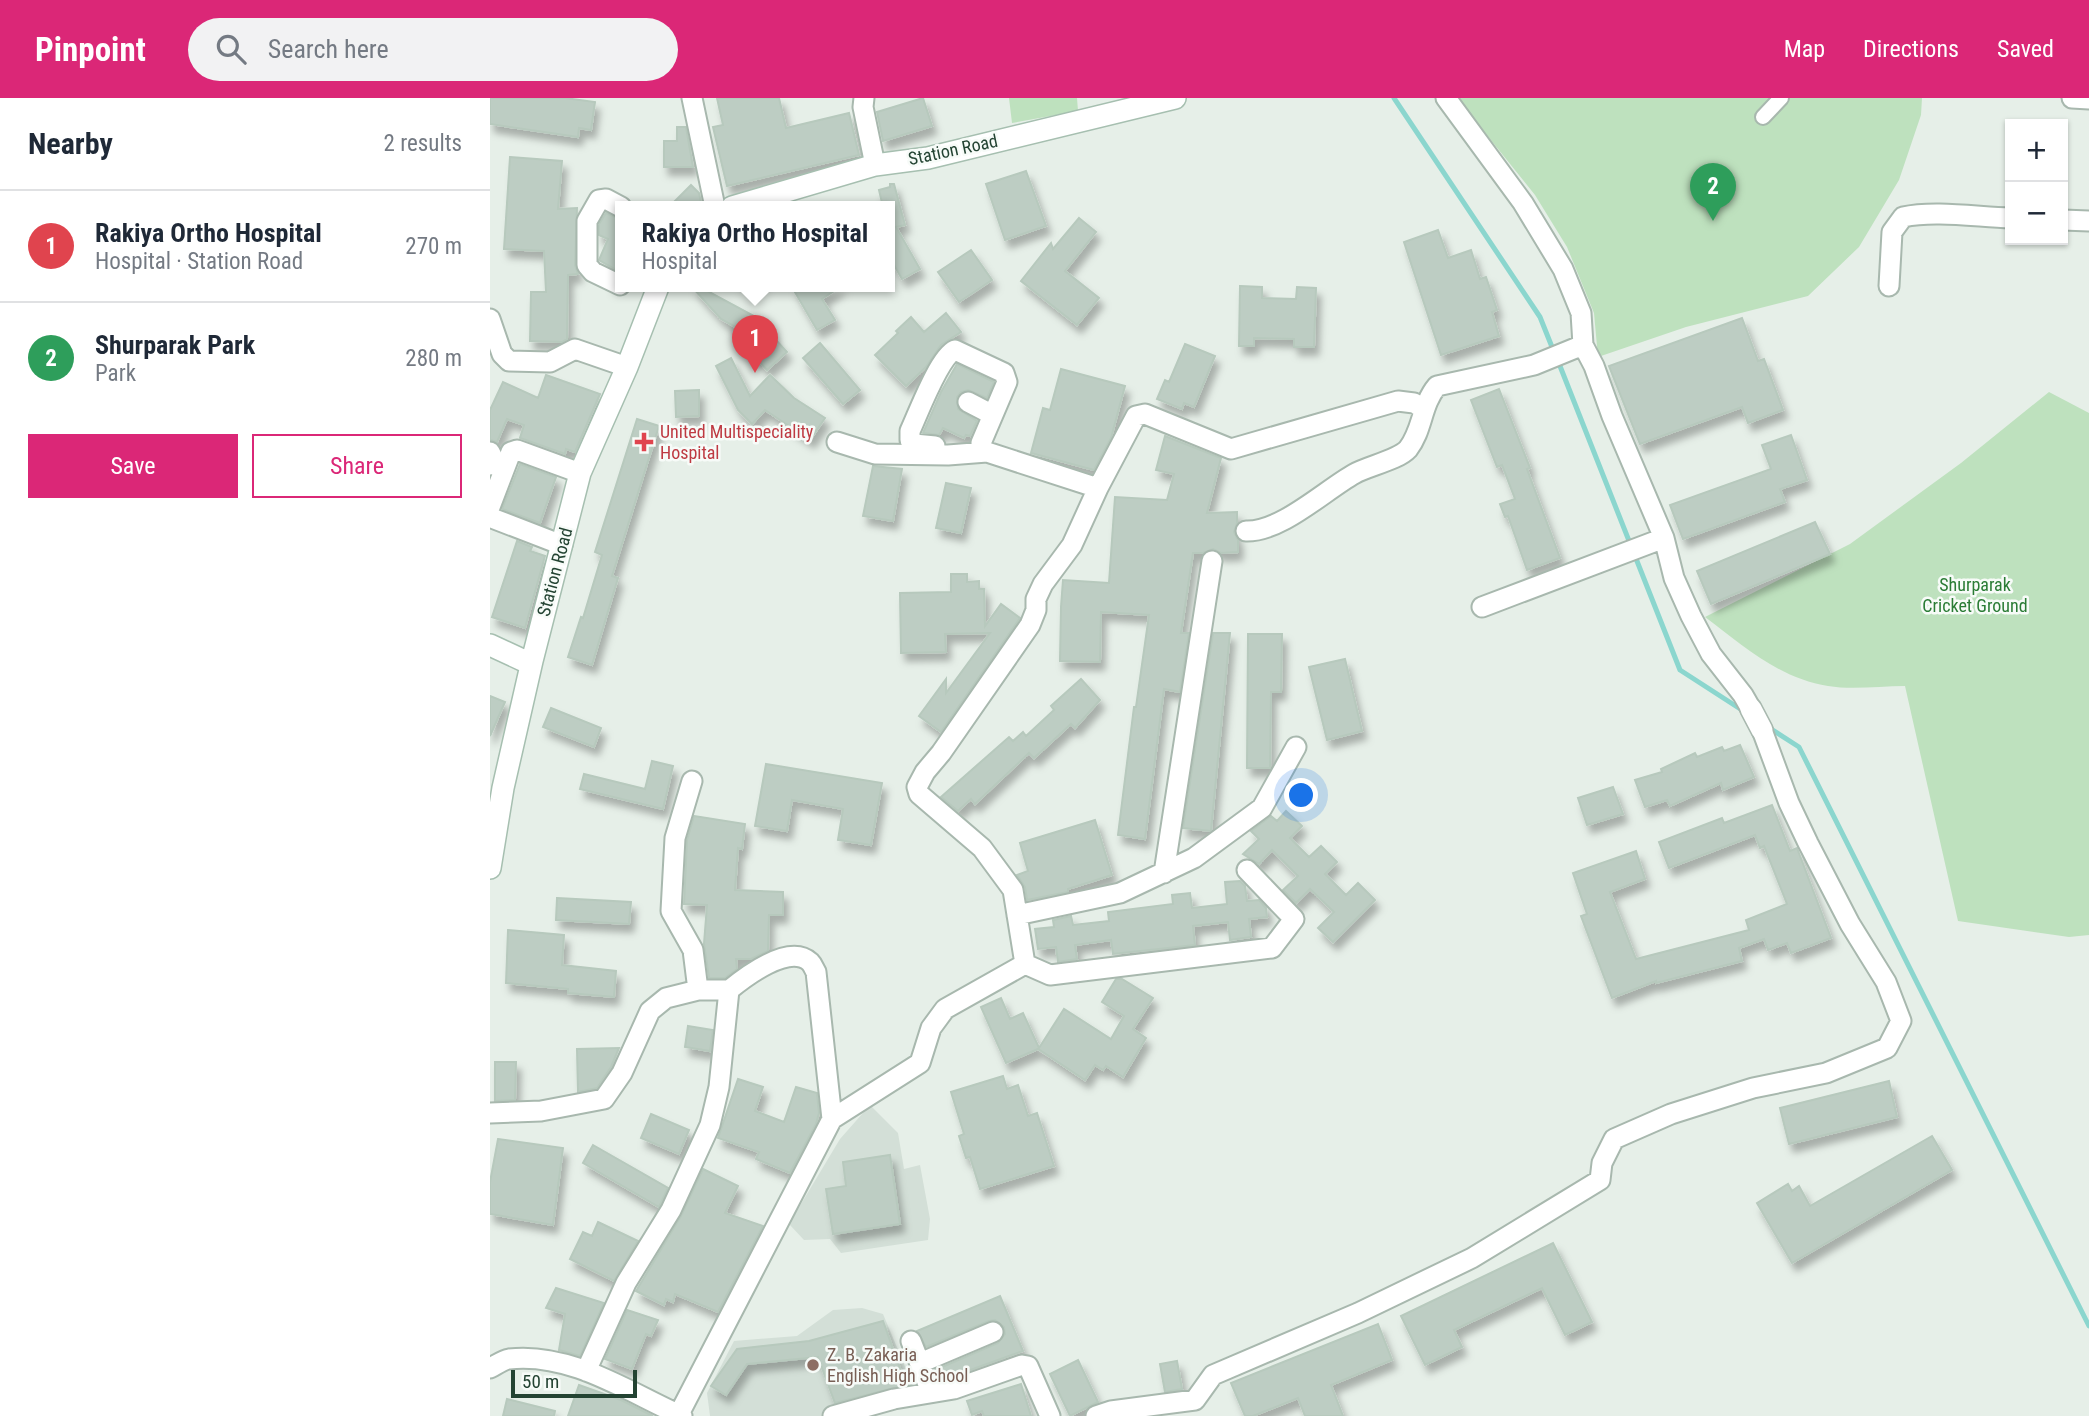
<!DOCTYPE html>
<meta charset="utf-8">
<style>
:root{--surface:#fff;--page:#f2f2f3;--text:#1f2937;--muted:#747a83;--line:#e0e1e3;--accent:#db2777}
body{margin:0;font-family:"Roboto Condensed",sans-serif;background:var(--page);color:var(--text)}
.controls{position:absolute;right:21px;top:21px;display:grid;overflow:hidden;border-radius:0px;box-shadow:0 2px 5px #0004}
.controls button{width:63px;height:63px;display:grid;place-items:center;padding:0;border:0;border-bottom:2px solid var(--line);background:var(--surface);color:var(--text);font:35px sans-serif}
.scale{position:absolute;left:21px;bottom:18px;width:126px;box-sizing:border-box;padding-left:7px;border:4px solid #234332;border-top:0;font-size:19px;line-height:24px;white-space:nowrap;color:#234332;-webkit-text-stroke:5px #f7fbf8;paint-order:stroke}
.you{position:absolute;left:812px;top:698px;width:24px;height:24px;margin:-18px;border:5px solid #fff;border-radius:50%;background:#1a73e8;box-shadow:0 0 0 10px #1a73e833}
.badge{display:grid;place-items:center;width:46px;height:46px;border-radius:50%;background:var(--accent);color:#fff;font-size:23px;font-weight:700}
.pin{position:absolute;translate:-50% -58px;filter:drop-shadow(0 2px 4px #0008)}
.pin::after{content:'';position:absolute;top:37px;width:24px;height:21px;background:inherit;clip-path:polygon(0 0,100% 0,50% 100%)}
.popup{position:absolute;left:125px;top:103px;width:280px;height:91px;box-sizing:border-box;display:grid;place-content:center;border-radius:0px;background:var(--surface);filter:drop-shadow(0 2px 5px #0005);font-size:23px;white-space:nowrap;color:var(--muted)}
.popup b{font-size:26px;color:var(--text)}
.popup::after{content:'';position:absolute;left:50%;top:100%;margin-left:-14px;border:14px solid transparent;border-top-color:var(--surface)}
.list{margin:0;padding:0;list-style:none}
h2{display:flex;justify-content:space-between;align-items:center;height:91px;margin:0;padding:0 28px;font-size:30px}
h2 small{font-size:23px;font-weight:400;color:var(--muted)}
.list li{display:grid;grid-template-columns:46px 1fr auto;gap:21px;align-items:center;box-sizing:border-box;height:112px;padding:0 28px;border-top:2px solid var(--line)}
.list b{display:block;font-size:26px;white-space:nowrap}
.list p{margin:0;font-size:23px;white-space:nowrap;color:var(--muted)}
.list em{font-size:23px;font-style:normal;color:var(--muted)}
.actions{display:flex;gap:14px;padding:21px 28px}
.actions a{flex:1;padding:16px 0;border:2px solid var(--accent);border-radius:0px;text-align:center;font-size:24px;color:var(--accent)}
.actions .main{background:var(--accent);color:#fff}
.icon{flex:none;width:38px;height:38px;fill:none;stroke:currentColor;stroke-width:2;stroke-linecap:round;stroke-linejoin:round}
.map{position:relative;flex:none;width:1599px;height:1318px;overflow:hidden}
header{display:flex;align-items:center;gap:42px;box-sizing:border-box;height:98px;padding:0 35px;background:var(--accent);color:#fff}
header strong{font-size:33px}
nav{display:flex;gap:38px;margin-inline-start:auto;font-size:24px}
.search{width:490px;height:63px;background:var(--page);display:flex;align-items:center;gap:18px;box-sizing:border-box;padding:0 24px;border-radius:38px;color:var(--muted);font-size:26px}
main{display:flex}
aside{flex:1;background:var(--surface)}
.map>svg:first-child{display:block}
.built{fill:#d3dfd7}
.green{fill:#bee1be}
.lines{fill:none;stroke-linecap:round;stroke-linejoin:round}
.stream{stroke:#8bd6ce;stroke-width:5}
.building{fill:#bdcdc3;stroke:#b7c9bd;stroke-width:2;filter:url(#shadow)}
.pedestrian-casing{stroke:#a8b8ae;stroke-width:18}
.minor-casing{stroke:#a8b8ae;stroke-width:23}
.tertiary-casing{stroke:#a8b8ae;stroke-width:24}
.secondary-casing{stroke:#a6bfb0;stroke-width:24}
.pedestrian{stroke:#fff;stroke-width:14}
.minor{stroke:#fff;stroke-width:19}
.tertiary{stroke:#fff;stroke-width:21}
.secondary{stroke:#fff;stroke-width:21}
.health-dot{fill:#e0444e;stroke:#f7fbf8;stroke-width:2.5}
.education-dot{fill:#8d6e63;stroke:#f7fbf8;stroke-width:2.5}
.labels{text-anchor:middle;stroke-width:5;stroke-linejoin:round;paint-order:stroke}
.street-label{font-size:18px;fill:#234332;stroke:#f7fbf8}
.health-label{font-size:18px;fill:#be3a42;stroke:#f7fbf8;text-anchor:start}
.park-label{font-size:18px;fill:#2a7c35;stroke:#f7fbf8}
.education-label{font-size:18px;fill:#785e54;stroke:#f7fbf8;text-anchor:start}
</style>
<header>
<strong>Pinpoint</strong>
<div class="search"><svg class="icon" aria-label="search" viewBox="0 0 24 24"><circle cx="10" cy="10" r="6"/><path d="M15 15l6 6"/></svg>Search here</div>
<nav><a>Map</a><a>Directions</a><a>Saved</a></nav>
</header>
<main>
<aside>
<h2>Nearby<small>2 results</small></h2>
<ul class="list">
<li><span class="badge" style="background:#e0444e">1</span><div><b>Rakiya Ortho Hospital</b><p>Hospital · Station Road</p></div><em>270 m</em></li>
<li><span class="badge" style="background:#2e9e5b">2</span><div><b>Shurparak Park</b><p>Park</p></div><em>280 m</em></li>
</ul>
<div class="actions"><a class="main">Save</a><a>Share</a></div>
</aside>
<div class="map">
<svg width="1599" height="1318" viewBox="0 0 1599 1318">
<defs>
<filter id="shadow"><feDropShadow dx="4.5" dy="8" stdDeviation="3.5" flood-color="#0004"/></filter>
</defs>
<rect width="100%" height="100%" fill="#e6efe8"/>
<path class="built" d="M380 1007 408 1035 414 1071 430 1067 440 1121 438 1142 351 1155 340 1141 314 1142 299 1126 350 1041Z
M372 1210 393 1216 424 1290 331 1318H220L217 1295 244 1243 307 1238 343 1212Z"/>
<path class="green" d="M519 0H587L588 13 522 25Z
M967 0H1432L1431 17 1409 82 1369 149 1318 198 1196 229 1108 259 1104 215 1077 149 1045 97Z
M1559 294 1599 315V837L1579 839 1468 823 1415 588C1390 588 1362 592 1338 588 1290 581 1252 547 1215 519L1360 446 1471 365Z"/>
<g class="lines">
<path class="stream" d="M904 0 1050 219 1064 254
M1068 263 1190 572 1255 614
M1278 629 1309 649 1599 1228"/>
</g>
<path class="building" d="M0 0H75L105 4 101 32 89 30 88 39 0 26Z
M227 0H289L296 30 359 15 369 57 237 88 223 29 233 27Z
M433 0 442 28 393 43 387 14Z
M187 29H196L203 69H174V43H187Z
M20 59 72 63 68 111 87 110 85 167 88 176 78 177 77 241 72 244 40 243 41 194H56L54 153 14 151Z
M536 73 556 128 515 142 496 86Z
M400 86H404L415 127 406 129 430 171 412 181 400 160V109H393L389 92 400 89Z
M201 87 209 95 212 109H179Z
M116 115 130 121V174L109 162 118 141 109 137V126Z
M589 120 606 134 575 173 609 200 587 227 531 183 561 145 563 151Z
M948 132 958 160 981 152 990 181 996 179 1007 212 1002 214 1009 238 951 257 914 144Z
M481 152 502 182 469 204 448 174Z
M750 188 772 189V200L806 201 807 189 826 190 824 249H804V241L764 240V248H749Z
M202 189H210L264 218 297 254 277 272 245 237 251 232 231 221Z
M302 189H350L332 201 345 222 327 232Z
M456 215 471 234 451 247 436 269 416 288 385 257 408 235 406 233 421 219 434 234Z
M1252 220 1268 263 1274 261 1293 312 1258 325 1252 309 1150 346 1119 268Z
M330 245 370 292 353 306 313 260Z
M695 246 725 258 704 309 694 305 692 311 667 301 675 282 679 284Z
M241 260 260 298 280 277 304 300 335 320 320 342 275 312 262 326 248 312 226 268Z
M467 266 504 284 497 300 478 292 471 294 467 299 468 311 487 323 480 338 476 337 474 340 453 330 449 337 433 335 451 294Z
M571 271 635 288 621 340 604 372 541 355 553 310 560 312Z
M56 277 110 296 85 354 76 351 75 356 30 340 34 327 17 321 7 344 0 342V312L13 284 48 300Z
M1009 291 1040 370 1037 371 1070 460 1037 472 1018 418 1015 419 1010 406 1025 401 1012 367 1007 369 981 302Z
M209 292V318L186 319 185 293Z
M147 321 169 328 122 478 128 480 102 567 78 559 91 519 93 520 112 457 105 454Z
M1301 337 1317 382 1290 391 1295 404 1193 441 1180 407 1281 371 1272 347Z
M675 338 731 360 717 415 747 414V425L744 434 748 442V454L731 455 723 451 713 455H703L691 535H699L690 594 674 591 655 741 628 737 644 609H646L659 517 611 514 610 564 570 563 571 509 573 482 619 485 625 399 677 402 684 376 666 372Z
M30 366 66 379 50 425 12 411Z
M383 368 412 371 403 423 373 418Z
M456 385 481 390 471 435 446 430Z
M1325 424 1340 456 1221 506 1207 473Z
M27 443 42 449 40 453 55 458 35 530 2 519Z
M461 476H477V484L489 483V491H494L495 528 511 506 530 520 451 634 429 618 456 581V595L500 535 455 536 456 554 411 555 410 495 461 494Z
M723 535H740L721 733 693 730Z
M758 536H792L791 594H781L780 670H757Z
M855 561 872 633 837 642 819 569Z
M591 581 610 602 585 630 581 626 544 660 539 655 485 706 481 701 468 713 451 699 519 639 523 643 533 634 536 638 564 612 561 608Z
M0 598 15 604 0 638Z
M61 610 111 630 104 649 53 629Z
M1250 647 1264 679 1233 692 1231 685 1180 708 1177 702 1155 709 1145 682 1172 674 1171 671 1205 655 1207 659 1232 649 1234 653Z
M162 663 183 668 173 711 90 691 94 676 155 691Z
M276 666 392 685 381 747 348 742 353 711 302 702 297 733 265 728Z
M1123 689 1133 716 1097 727 1088 700Z
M1282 707 1300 753 1307 750 1341 840 1301 855 1297 845 1278 852 1274 841 1249 850 1252 863 1166 885V883L1122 900 1091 818 1097 816 1083 775 1146 753 1155 781 1120 794 1146 861 1259 832 1256 822 1297 806 1274 748 1270 750 1265 737 1179 770 1169 744 1232 720 1234 725Z
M796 713 812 728 800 740 819 759 831 748 847 764 835 776 856 797 868 785 885 802 843 844 828 830 844 814 820 791 806 805 793 792 808 778 782 752 769 766 753 756 769 741 761 733 781 718 787 723Z
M204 718 255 726 252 751 248 750 245 792 293 794V817H279L278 853 261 861H246L247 871 235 880H219L214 846 217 807 194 806 197 742Z
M605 722 622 777 578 791V794L537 802 535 789 527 777 538 773 530 745Z
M750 783 755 788 757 803 769 802 776 810 777 819 759 821 761 839 740 842 738 824 703 828 705 847 623 856 621 842 585 847 587 861 568 864 566 849 548 851 545 831 564 829 563 822 581 818 583 827 619 823 618 814 683 806 682 797 700 795 702 810 737 806 735 784Z
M67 800 141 804 139 826 66 822Z
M18 832 74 837 72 867 126 873 124 899 78 895V891L16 885Z
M626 881H632L663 900 643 931 656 940 633 979 616 968 613 972 605 967 595 982 548 951 516 965 491 909 511 900 520 921 533 915 549 950 574 911 621 941 634 918 612 904Z
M198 928 223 932 220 953 195 949Z
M129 950 121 969 107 990 88 994 87 951Z
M5 964H26L25 1002 5 1003Z
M513 978 517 991 528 987 538 1018 547 1015 564 1068 490 1091 480 1059 476 1060 469 1038 474 1036 461 994Z
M248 981 273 989 265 1013 294 1024 306 989 327 995 329 1015 326 1026 300 1075 266 1061 269 1054 228 1040Z
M1399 983 1407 1019 1299 1046 1290 1010Z
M161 1016 199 1032 189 1056 151 1040Z
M1442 1038 1462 1072 1302 1165 1267 1105 1298 1086 1302 1093 1309 1088 1320 1108Z
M8 1041 73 1050 63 1127 0 1116V1084Z
M103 1047 178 1090 169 1109 93 1065Z
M400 1057 410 1126 343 1136 336 1091 356 1088 353 1064Z
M213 1071 248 1088 235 1115 273 1128 228 1214 185 1196 183 1204 176 1201 174 1207 146 1193 191 1118Z
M108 1124 148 1143 124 1183 80 1161 93 1134 102 1138Z
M1063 1145 1102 1224 1075 1237 1052 1190 964 1232 972 1249 935 1267 911 1218Z
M66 1190 114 1205 90 1258 69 1252 75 1216 56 1210Z
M510 1198 533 1253 461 1279 449 1281 445 1272 508 1245 515 1236 514 1229 505 1222 499 1223 436 1249 427 1233Z
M137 1212 168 1222 161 1238 156 1236 142 1271 115 1261Z
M393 1223 416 1287 345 1305 328 1259 257 1266 236 1297 221 1288 247 1251 319 1243Z
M888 1226 902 1262 841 1287 853 1318H815L808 1300 763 1318H755L741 1285Z
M588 1262 608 1304 580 1318 560 1276Z
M687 1263 692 1291 675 1294 670 1266Z
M531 1286 541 1318H494L492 1313 482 1317 477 1303Z
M89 1287 131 1302 163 1318H78Z
M17 1301 65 1313 64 1318H13Z"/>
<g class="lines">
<g class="pedestrian-casing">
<path id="pedestrian" d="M1273 19 1291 0"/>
</g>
<g class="minor-casing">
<path id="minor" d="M202 0 225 109
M374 0 373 9 385 67
M956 0 1033 105 1073 171 1091 215 1093 247 1104 268 1122 318 1174 440 1184 480 1201 518 1221 556 1253 597 1261 611
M1582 0 1599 1
M1573 122 1599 123
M130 187 103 174 97 167V123L109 102 116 101 131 109
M1399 188 1402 134 1413 119C1444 112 1487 119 1520 120
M0 221 12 256 19 263 60 264 85 251 137 269
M478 304 503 317
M445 348 424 346 420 342V333C428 316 449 259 465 252L514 275 517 284 491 345
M0 354 3 360 0 367
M608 390 646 318 655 316 741 351 908 303 924 305 934 311
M0 409 21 354 27 352 90 375
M0 416 2 420 72 447
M756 433C791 434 834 393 864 376 878 368 908 362 918 351 933 332 931 307 947 288L1044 267 1093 247
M992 509 1174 440
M202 683 185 740 181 813 203 852 208 892
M674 775 722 463
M527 817 630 795 704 760 772 710 806 649
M535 866 560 877 782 850 804 821 757 772
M0 1015 51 1013 114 1001 132 975 160 913 176 900 208 892H239
M421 1243 441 1294
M430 1265 503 1234
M0 1270C6 1267 13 1262 19 1261 81 1254 138 1294 192 1318
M96 1273 136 1185 181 1112 220 1027 229 989 239 892C255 879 299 845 320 864 323 867 324 871 326 874L342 1021
M188 1318 342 1021 430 965 441 930 455 911 535 866 523 792 492 750 429 696 427 689 435 674 451 655 540 527 546 512V501L553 486 582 447 608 390 497 354 458 357 385 356 347 344
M343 1318 404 1301 464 1291 532 1267 538 1268 560 1318
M606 1318 621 1313 705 1302 723 1277 868 1215 982 1160 1110 1082 1112 1065 1124 1041 1181 1016 1263 990 1336 975 1397 950 1411 923 1396 884 1360 826 1318 745 1299 705 1272 632"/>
</g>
<g class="tertiary-casing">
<path id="tertiary" d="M1261 611 1272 632"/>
</g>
<g class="secondary-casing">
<path id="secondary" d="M242 109 385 67 438 60 685 0
M0 547 41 566
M0 770 13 690 42 563 90 375 137 269 168 189"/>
</g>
<use href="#pedestrian" class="pedestrian"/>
<use href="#minor" class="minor"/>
<use href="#tertiary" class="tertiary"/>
<use href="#secondary" class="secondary"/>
</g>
<path class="health-dot" d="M150.5 333.5h7v7h7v7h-7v7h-7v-7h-7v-7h7z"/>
<circle class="education-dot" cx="323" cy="1267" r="7"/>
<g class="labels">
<g class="street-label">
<text transform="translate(463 52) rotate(-12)" y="6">Station Road</text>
<text transform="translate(65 474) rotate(-75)" y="6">Station Road</text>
</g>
<g class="health-label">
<text x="170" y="340">United Multispeciality<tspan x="170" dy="21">Hospital</tspan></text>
</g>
<g class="park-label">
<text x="1485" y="493">Shurparak<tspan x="1485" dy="21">Cricket Ground</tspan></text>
</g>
<g class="education-label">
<text x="337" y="1263">Z. B. Zakaria<tspan x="337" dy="21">English High School</tspan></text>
</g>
</g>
</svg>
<div class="controls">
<button>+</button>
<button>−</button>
</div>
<div class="scale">50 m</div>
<div class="you"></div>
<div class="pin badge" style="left:265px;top:275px;background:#e0444e">1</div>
<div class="popup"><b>Rakiya Ortho Hospital</b>Hospital</div>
<div class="pin badge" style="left:1223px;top:123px;background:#2e9e5b">2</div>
</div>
</main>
